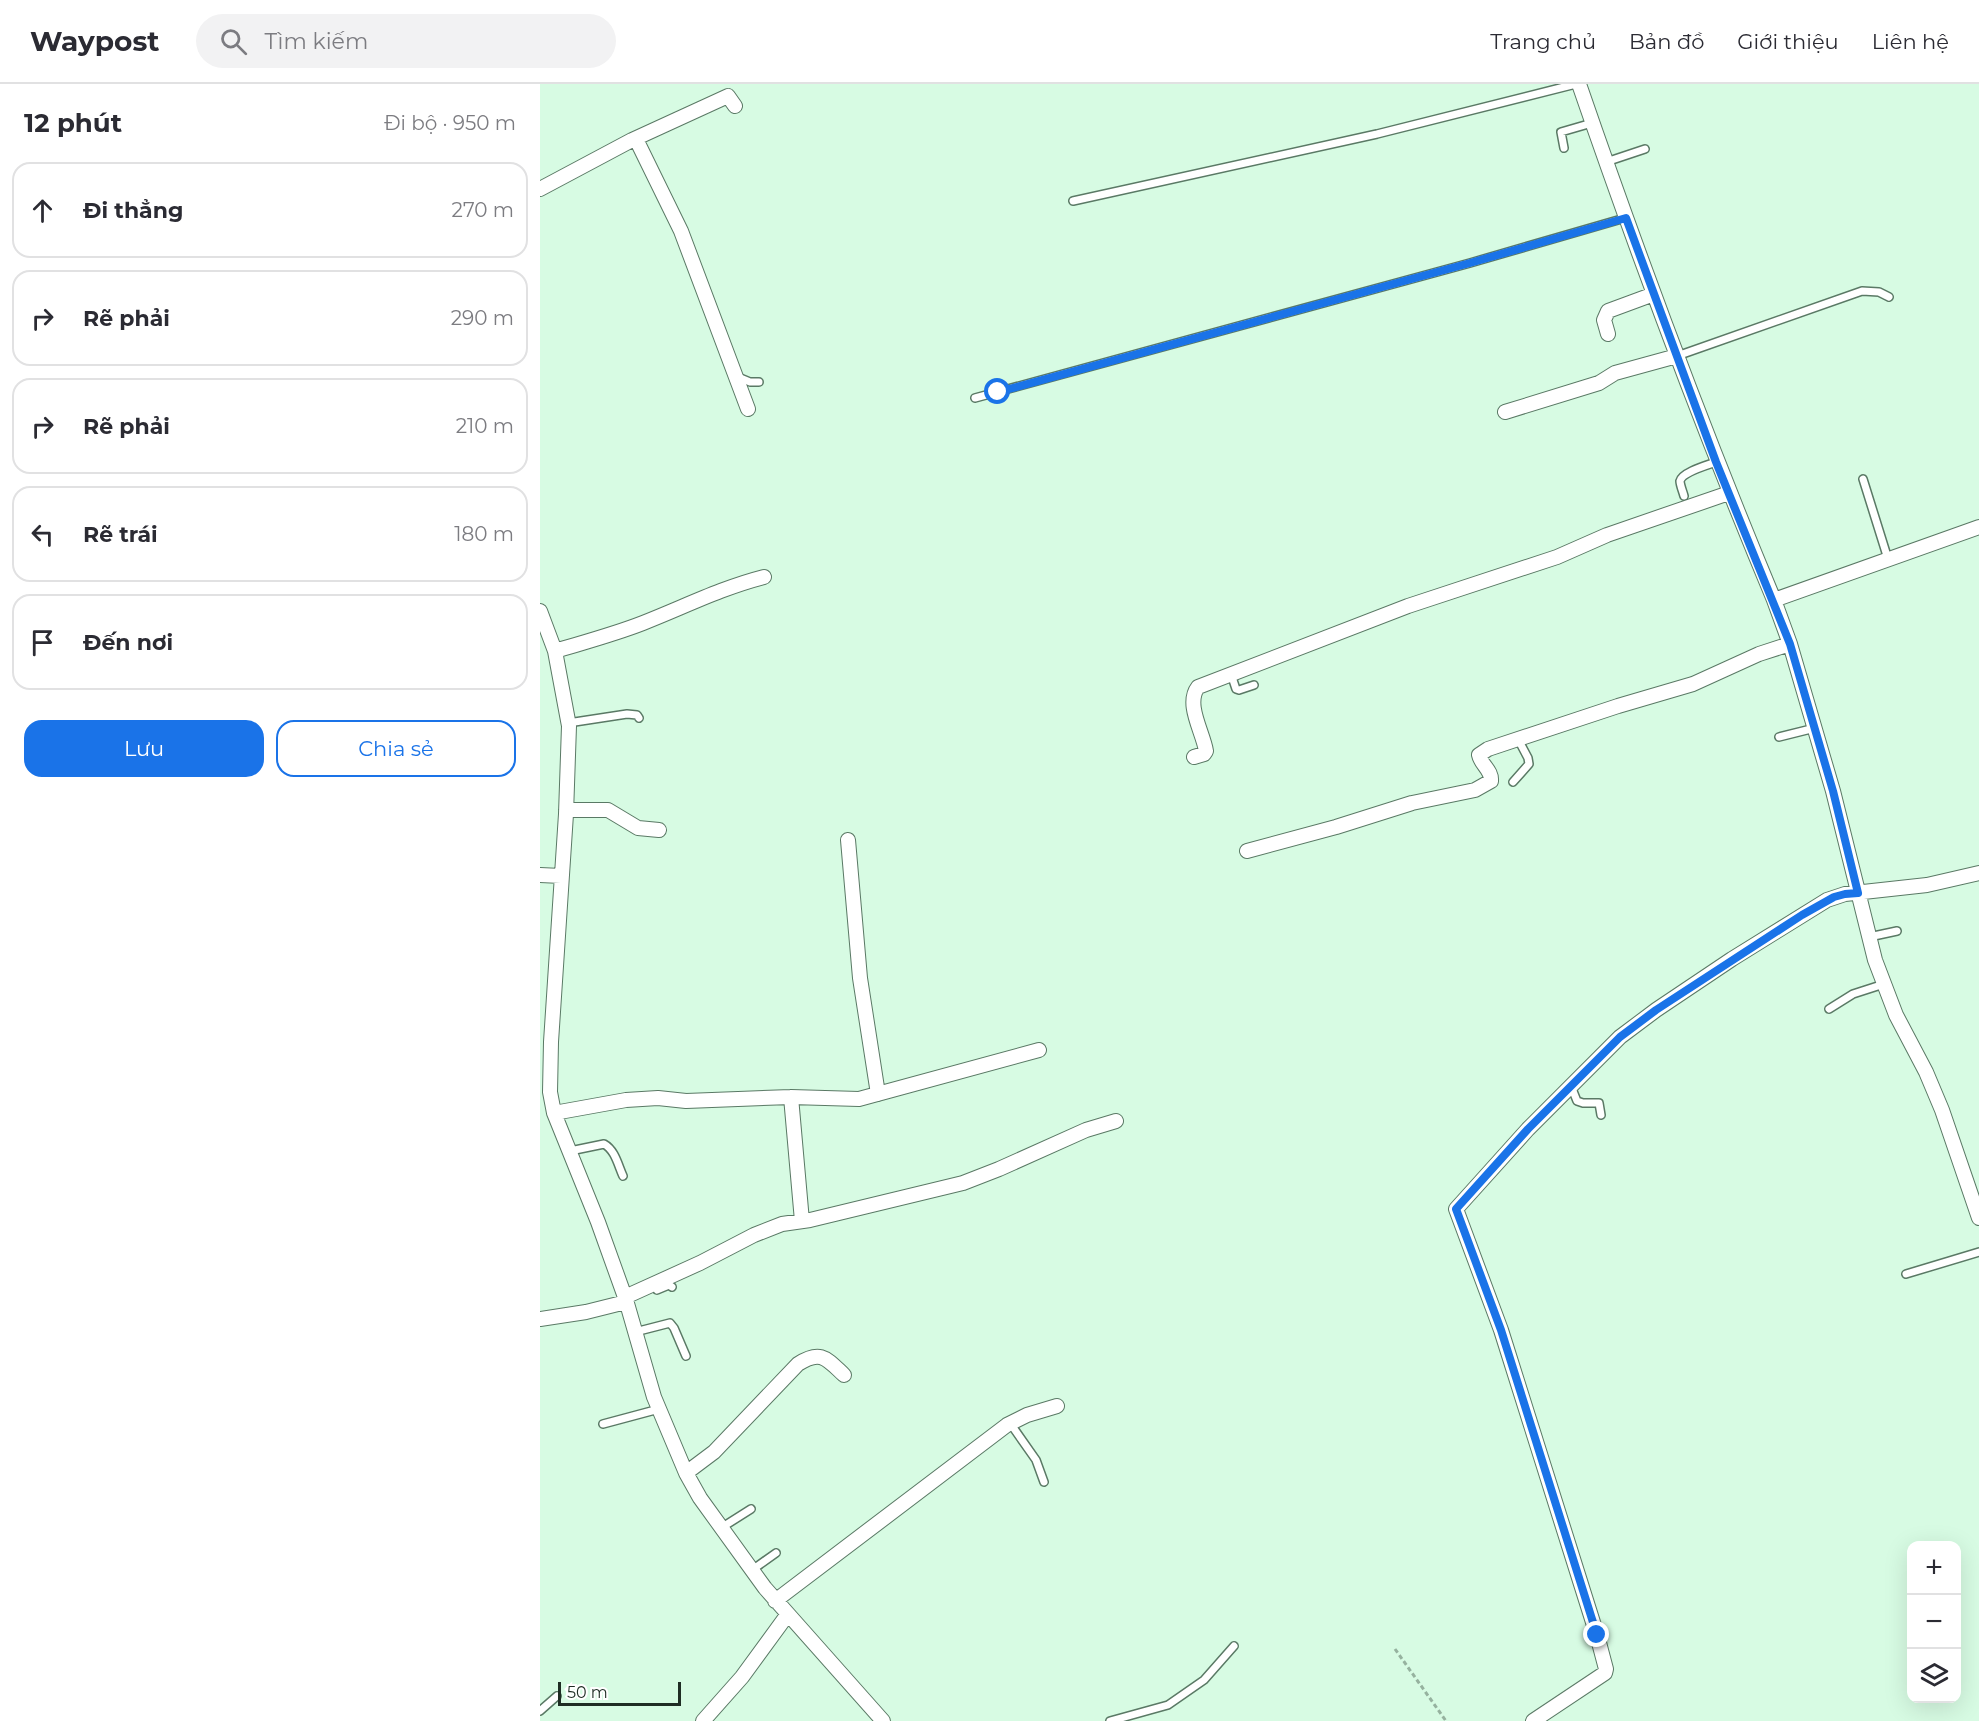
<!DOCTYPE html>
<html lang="vi">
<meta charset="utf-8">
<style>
:root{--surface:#fff;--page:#f2f2f3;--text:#2b2b33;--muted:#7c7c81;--line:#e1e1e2;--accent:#1a73e8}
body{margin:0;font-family:Montserrat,sans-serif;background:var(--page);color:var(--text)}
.controls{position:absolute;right:18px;bottom:18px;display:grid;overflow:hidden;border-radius:12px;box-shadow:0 6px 24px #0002}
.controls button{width:54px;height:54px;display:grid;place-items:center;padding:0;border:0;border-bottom:2px solid var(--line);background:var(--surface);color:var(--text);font:30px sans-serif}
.scale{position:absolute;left:18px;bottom:15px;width:123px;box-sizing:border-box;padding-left:6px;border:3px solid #1f2d24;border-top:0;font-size:16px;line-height:21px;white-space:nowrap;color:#1f2d24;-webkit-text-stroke:4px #fff;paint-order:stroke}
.stop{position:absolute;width:18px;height:18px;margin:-14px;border:4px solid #1a73e8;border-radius:50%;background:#fff}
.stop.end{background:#1a73e8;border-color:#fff;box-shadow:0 2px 6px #0008}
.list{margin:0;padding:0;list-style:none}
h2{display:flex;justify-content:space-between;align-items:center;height:78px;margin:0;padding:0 24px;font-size:26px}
h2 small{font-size:20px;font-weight:400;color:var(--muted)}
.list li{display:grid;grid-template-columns:39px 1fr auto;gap:18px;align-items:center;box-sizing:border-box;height:96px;margin:0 12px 12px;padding:0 12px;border:2px solid var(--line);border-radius:18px}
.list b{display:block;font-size:22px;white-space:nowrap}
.list em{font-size:20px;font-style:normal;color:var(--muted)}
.actions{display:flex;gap:12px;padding:18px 24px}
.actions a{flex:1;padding:14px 0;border:2px solid var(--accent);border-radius:18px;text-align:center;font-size:21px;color:var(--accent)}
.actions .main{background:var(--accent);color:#fff}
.icon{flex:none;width:33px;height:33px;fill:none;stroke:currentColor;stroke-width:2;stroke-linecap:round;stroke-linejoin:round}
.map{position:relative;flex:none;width:1439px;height:1637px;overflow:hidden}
header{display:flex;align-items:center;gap:36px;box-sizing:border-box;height:84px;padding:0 30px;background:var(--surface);border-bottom:2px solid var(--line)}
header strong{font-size:28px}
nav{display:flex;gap:33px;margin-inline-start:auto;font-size:21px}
.search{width:420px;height:54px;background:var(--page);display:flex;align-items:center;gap:15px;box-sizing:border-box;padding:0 21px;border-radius:33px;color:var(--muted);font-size:22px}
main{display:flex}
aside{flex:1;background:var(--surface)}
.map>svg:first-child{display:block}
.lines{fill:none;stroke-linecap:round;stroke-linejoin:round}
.lane-casing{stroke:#5a7965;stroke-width:10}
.street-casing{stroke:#5a7965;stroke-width:16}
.path{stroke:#96b29f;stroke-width:3;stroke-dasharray:4.5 3;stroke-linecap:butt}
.lane{stroke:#fff;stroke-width:7}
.street{stroke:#fff;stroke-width:14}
.route{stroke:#1a73e8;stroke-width:8}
</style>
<header>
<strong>Waypost</strong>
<div class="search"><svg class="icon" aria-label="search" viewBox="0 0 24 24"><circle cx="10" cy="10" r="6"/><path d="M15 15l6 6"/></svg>Tìm kiếm</div>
<nav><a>Trang chủ</a><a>Bản đồ</a><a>Giới thiệu</a><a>Liên hệ</a></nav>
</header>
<main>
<aside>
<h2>12 phút<small>Đi bộ · 950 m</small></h2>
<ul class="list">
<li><svg class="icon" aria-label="ahead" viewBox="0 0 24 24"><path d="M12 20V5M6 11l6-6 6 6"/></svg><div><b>Đi thẳng</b></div><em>270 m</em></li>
<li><svg class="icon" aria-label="right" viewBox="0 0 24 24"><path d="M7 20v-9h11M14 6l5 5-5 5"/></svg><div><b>Rẽ phải</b></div><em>290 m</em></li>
<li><svg class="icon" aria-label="right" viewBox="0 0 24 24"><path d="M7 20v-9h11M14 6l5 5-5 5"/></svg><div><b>Rẽ phải</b></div><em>210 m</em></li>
<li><svg class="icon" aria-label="left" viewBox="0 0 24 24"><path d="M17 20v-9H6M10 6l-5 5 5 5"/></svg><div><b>Rẽ trái</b></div><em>180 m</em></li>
<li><svg class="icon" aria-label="arrive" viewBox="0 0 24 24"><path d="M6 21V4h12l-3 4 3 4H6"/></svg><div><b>Đến nơi</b></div></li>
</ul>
<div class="actions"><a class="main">Lưu</a><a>Chia sẻ</a></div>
</aside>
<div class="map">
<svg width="1439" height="1637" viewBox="0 0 1439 1637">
<rect width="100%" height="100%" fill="#d7fbe3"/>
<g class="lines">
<g class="lane-casing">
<path id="lane" d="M1024 64 1021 48 1052 39
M1066 78 1105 65
M533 117 837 50 1036 0
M1137 272 1322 207 1339 208 1349 213
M198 293 210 298H219
M435 314 930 179 1085 134
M1323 395 1348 475
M1144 412C1143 408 1140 401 1140 397 1142 388 1168 381 1176 378
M691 590 696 605 699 606 714 601
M28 639 87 630 97 631 99 634
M1239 653 1275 644
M973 698 989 680 988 674 978 655
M1329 853 1357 847
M1289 925 1313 910 1344 900
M1031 1002 1037 1017 1043 1019H1059L1061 1031
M30 1067 64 1060C75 1066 78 1081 83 1092
M1366 1190 1439 1168
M117 1206 129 1201 132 1203
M95 1248 130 1239 134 1244 146 1272
M470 1339 496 1376 504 1398
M63 1340 119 1325
M181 1444 211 1425
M212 1486 236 1469
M0 1627 17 1612
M570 1637 628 1621 664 1596 694 1562"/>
</g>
<g class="street-casing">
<path id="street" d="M1039 0C1099 174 1163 346 1234 516
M96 55 141 147 208 325
M0 105 92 56 188 12 195 22
M1068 250 1064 236 1068 227 1114 210
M965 328 1059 299 1075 289 1137 272
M1439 443 1234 516 1250 560 1293 707 1335 876 1356 931 1386 988 1402 1026 1439 1134
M0 527 15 567 29 642 26 730 11 958 10 1008 14 1029 58 1138 86 1216 114 1313 146 1389 160 1414 225 1504 343 1637
M15 567C45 558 75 550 103 539 144 523 181 504 224 493
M654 673 664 670 666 667C663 648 645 620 658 603L868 522 1017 473 1067 451 1189 409
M26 726H68L98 744 119 746
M308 756 320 894 338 1010
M707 767 796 743 872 719 935 706 951 697C952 686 941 681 939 671L948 665 1078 622 1153 600 1219 570 1250 560
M0 791 21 792
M251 1013 262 1137
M14 1029 86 1016 118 1014 146 1017 251 1013 319 1015 499 966
M85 1213 160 1179 214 1151 242 1140 270 1136 423 1099 459 1085 546 1046 576 1037
M0 1235 46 1228 86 1218
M146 1389 174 1368 258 1280C281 1265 287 1275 304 1291
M235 1517 467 1341 487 1331 517 1322
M163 1637 202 1593 248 1530
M993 1637 1065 1589 1066 1585 1057 1551 961 1246 916 1125 988 1045 1080 953 1116 926 1192 875 1287 816 1305 810 1387 801 1439 789"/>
</g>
<path class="path" d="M855 1565 906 1637"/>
<use href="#lane" class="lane"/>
<use href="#street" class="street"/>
</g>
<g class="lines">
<path class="route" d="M458 308 930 179 1086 134 1176 378 1250 560 1293 707 1318 809 1305 810 1294 813 1262 831 1116 926 1080 953 988 1045 916 1125 961 1246 1057 1551"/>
</g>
</svg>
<div class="controls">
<button>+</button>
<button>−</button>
<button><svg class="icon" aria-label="layers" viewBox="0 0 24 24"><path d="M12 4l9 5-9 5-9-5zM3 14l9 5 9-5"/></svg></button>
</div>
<div class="scale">50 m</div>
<div class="stop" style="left:458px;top:308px"></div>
<div class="stop end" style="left:1057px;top:1551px"></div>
</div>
</main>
